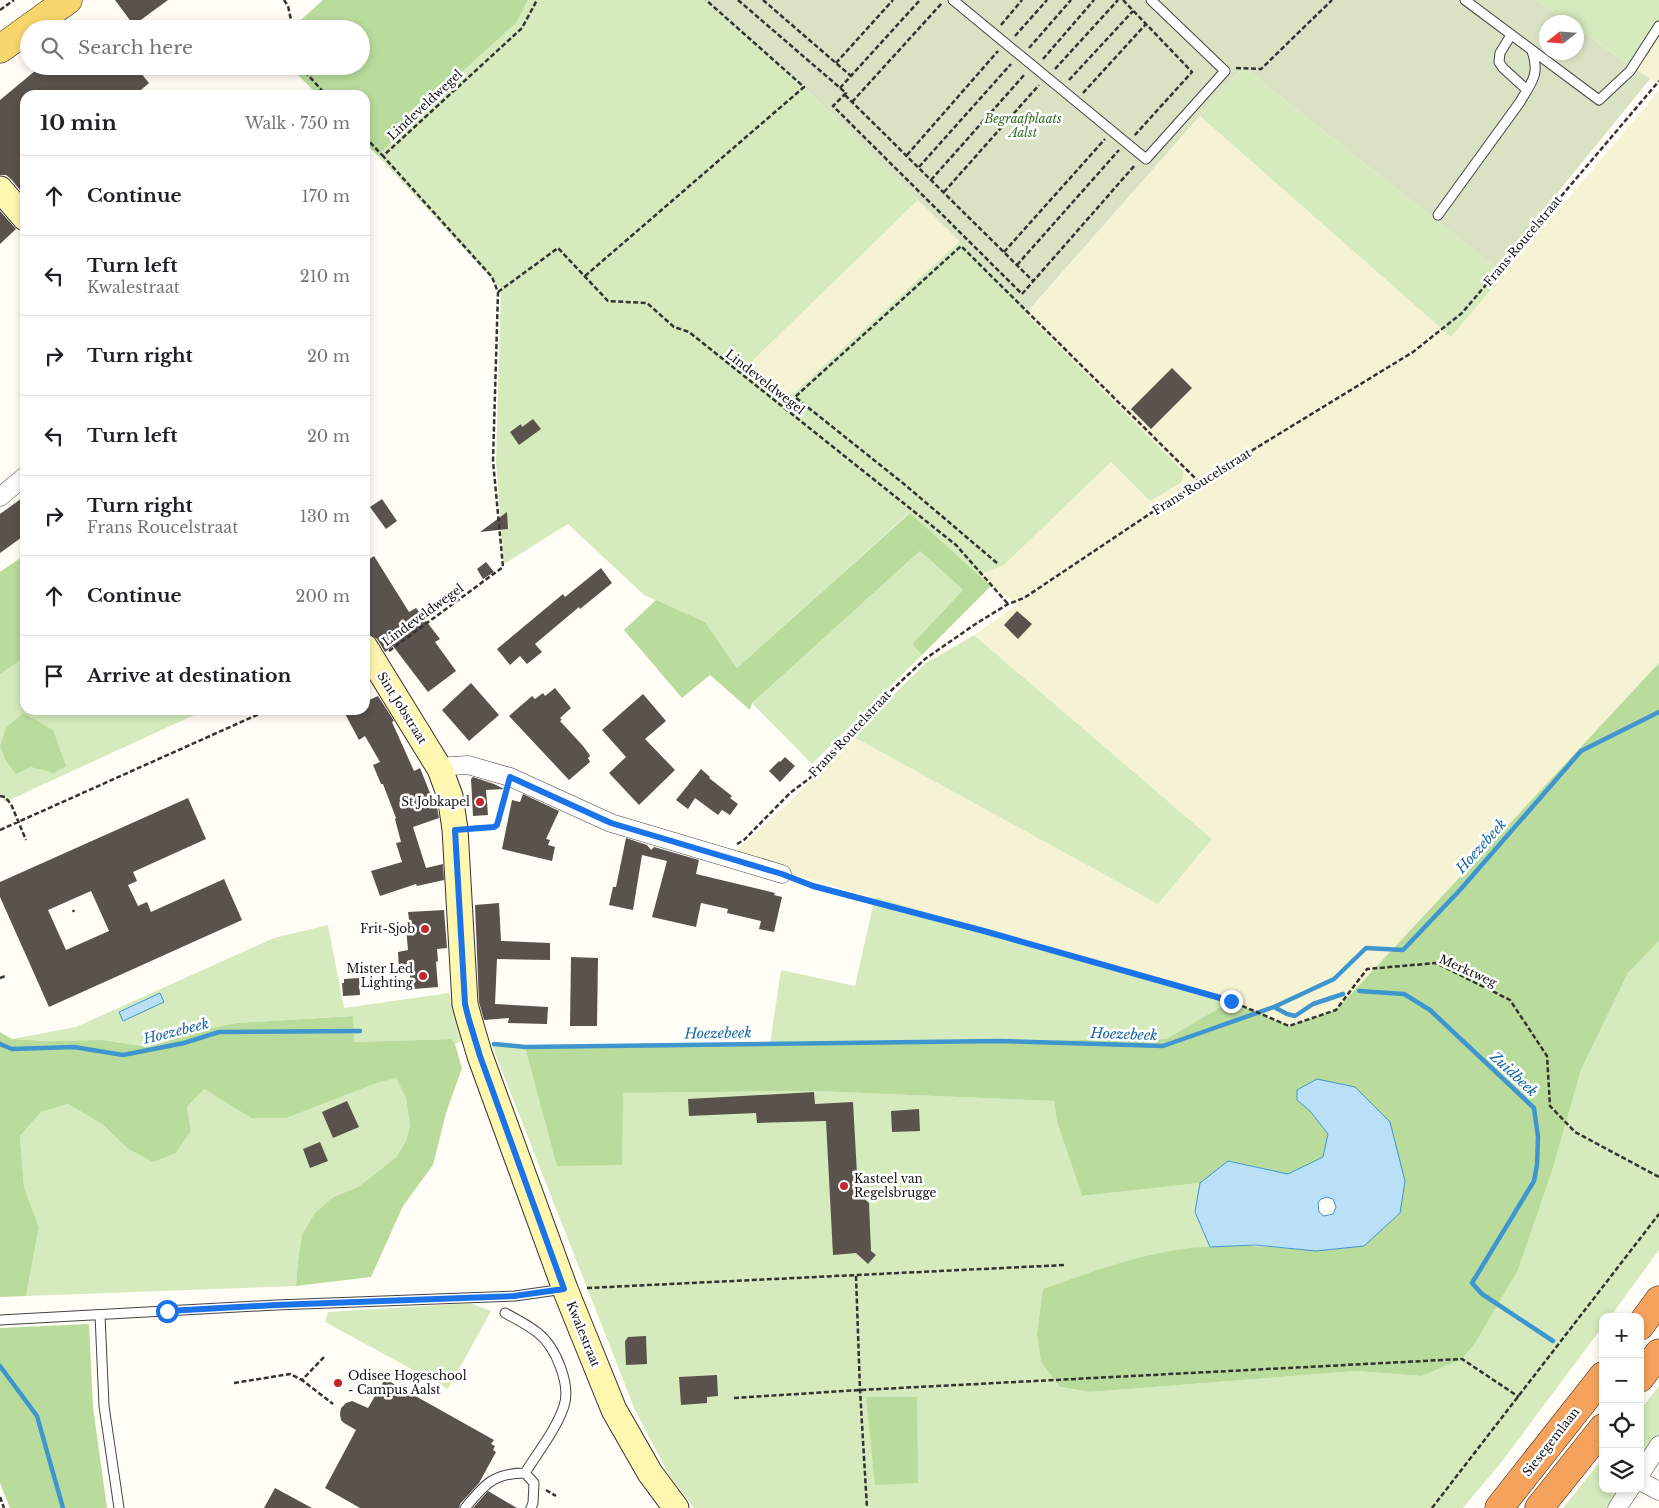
<!DOCTYPE html>
<meta charset="utf-8">
<style>
:root{--surface:#fff;--page:#f2f2f2;--text:#202124;--muted:#757577;--line:#e0e0e0}
body{margin:0;font-family:"Libre Baskerville",serif;background:var(--page);color:var(--text)}
.controls{position:absolute;right:15px;bottom:15px;display:grid;overflow:hidden;border-radius:10px;box-shadow:0 2px 8px #0003}
.controls button{width:45px;height:45px;display:grid;place-items:center;padding:0;border:0;border-bottom:1px solid var(--line);background:var(--surface);color:var(--text);font:25px sans-serif}
.compass{position:absolute;left:1539px;top:15px;width:45px;height:45px;border-radius:50%;background:var(--surface);box-shadow:0 2px 8px #0003;rotate:253deg}
.stop{position:absolute;width:15px;height:15px;margin:-11px;border:4px solid #1a73e8;border-radius:50%;background:#fff}
.stop.end{background:#1a73e8;border-color:#fff;box-shadow:0 1px 5px #0008}
.list{margin:0;padding:0;list-style:none}
h2{display:flex;justify-content:space-between;align-items:center;height:65px;margin:0;padding:0 20px;font-size:21px}
h2 small{font-size:16px;font-weight:400;color:var(--muted)}
.list li{display:grid;grid-template-columns:32px 1fr auto;gap:15px;align-items:center;box-sizing:border-box;height:80px;padding:0 20px;border-top:1px solid var(--line)}
.list b{display:block;font-size:19px;white-space:nowrap}
.list p{margin:0;font-size:16px;white-space:nowrap;color:var(--muted)}
.list em{font-size:16px;font-style:normal;color:var(--muted)}
.icon{flex:none;width:28px;height:28px;fill:none;stroke:currentColor;stroke-width:2;stroke-linecap:round;stroke-linejoin:round}
.map{position:relative;flex:none;width:1659px;height:1508px;overflow:hidden}
.search{position:absolute;background:var(--surface);box-shadow:0 2px 8px #0003;left:20px;top:20px;width:350px;height:55px;display:flex;align-items:center;gap:12px;box-sizing:border-box;padding:0 18px;border-radius:28px;color:var(--muted);font-size:19px}
.panel{position:absolute;background:var(--surface);box-shadow:0 2px 8px #0003;left:20px;top:90px;width:350px;height:625px;border-radius:15px}
.map>svg:first-child{display:block}
.farmland{fill:#f6f3d4}
.green{fill:#d5ebbd}
.forest{fill:#b9dc9c}
.cemetery{fill:#d9e3c4}
.water{fill:#b9e0f7;stroke:#3f96cf;fill-rule:evenodd}
.lines{fill:none;stroke-linecap:round;stroke-linejoin:round}
.stream{stroke:#3f96cf;stroke-width:4.5}
.building{fill:#5a524d;fill-rule:evenodd}
.lane-casing{stroke:#444;stroke-width:11}
.street-casing{stroke:#444;stroke-width:19}
.secondary-casing{stroke:#333;stroke-width:27}
.primary-casing{stroke:#222;stroke-width:29}
.highway-casing{stroke:#222;stroke-width:29}
.path{stroke:#333;stroke-width:2.5;stroke-dasharray:5 2.5;stroke-linecap:butt}
.lane{stroke:#fff;stroke-width:9}
.street{stroke:#fff;stroke-width:18}
.secondary{stroke:#fff6b0;stroke-width:25}
.primary{stroke:#f9d66b;stroke-width:28}
.highway{stroke:#f5a25d;stroke-width:28}
.route{stroke:#1a73e8;stroke-width:6}
.poi-dot{fill:#c4262e;stroke:#fff;stroke-width:2}
.labels{text-anchor:middle;stroke-width:5;stroke-linejoin:round;paint-order:stroke}
.street-label{font-size:12px;fill:#111;stroke:#fff}
.park-label{font-size:12px;font-style:italic;fill:#2f6b1f;stroke:#fff}
.poi-label{font-size:12px;fill:#111;stroke:#fff;text-anchor:end}
.water-label{font-size:14px;font-style:italic;fill:#1768a6;stroke:#fff}
</style>
<div class="map">
<svg width="1659" height="1508" viewBox="0 0 1659 1508">
<rect width="100%" height="100%" fill="#fffdf5"/>
<path class="farmland" d="M1659 35V85L1636 69Z
M1659 91V663L1336 1010 1289 1026 1231 1001 788 873 735 852 789 803 852 736 1158 904 1212 839 974 635 1017 605 979 575 1004 565 1111 462 1150 501 1182 471 1026 314 1200 116 1451 337Z
M918 200 960 241 782 404 743 370Z"/>
<path class="green" d="M528 0H706L804 87 918 200 743 370 782 404 960 241 1029 310 1026 314 1183 471 1182 482 1150 501 1111 462 1004 565 979 575 909 513 737 668 705 622 644 595 568 524 504 564 496 462 501 289 378 156 431 100 516 23Z
M1535 0H1659V35L1636 69 1577 28 1576 22H1568Z
M1243 67 1496 268 1505 273 1451 337 1200 116Z
M920 551 963 590 912 644 922 655 812 764 752 703Z
M25 555V710H205L5 802 0 794V572Z
M974 635 1212 839 1158 904 852 736 926 663Z
M875 897 1231 1001 1166 1039 770 1044 781 970 855 986Z
M328 925 344 1008 449 993 464 1040 455 1044 452 1039 354 1042 352 1016 236 1023 201 1030 149 1047 102 1040 46 1041 12 1039 76 1027 274 938Z
M1659 941V1250L1610 1317H1603V1326L1500 1464 1463 1508H694L669 1475 635 1410 491 1043 525 1047 558 1166 623 1093 815 1091 1054 1101 1057 1122 1082 1196 1200 1183 1195 1212 1210 1247H1200L1037 1335 1041 1362 1060 1387 1090 1392 1357 1371 1421 1376 1518 1270 1552 1171 1581 1070 1628 973Z
M396 1077 406 1098 410 1126 406 1141 396 1157 381 1169 358 1187 332 1197 302 1235 298 1261 296 1286 26 1296 39 1227 24 1187 20 1136 41 1112 68 1104 102 1124 127 1148 176 1153 191 1131 187 1107 204 1089 251 1118Z
M471 1303 491 1311 448 1389 325 1322 328 1312Z
M1659 1386V1438L1640 1468V1410Z
M1603 1458V1489H1626L1613 1508H1563Z"/>
<path class="forest" d="M323 0H528L516 23 431 100 378 156 365 143V95H318L289 66H361V29H291Z
M910 513 991 586 922 655 912 644 963 590 920 551 752 703 750 710 710 675 682 698 624 630 656 600 705 622 737 668Z
M25 555V657L0 674V572Z
M1659 663V941L1628 973 1581 1070 1552 1171 1518 1270 1475 1343 1462 1359 1421 1376 1357 1371 1090 1392 1060 1387 1041 1362 1037 1335 1043 1289C1094 1271 1147 1251 1202 1247 1240 1244 1278 1247 1316 1251L1405 1181 1297 1100 1310 1111 1328 1134 1323 1157 1288 1174 1228 1161 1200 1183 1082 1196 1057 1122 1054 1101 815 1091 623 1093 622 1165 557 1166 525 1047 1166 1039 1231 1001 1289 1026 1336 1010Z
M23 713 53 730 66 766 54 773 31 767 16 774 6 761 0 746 6 728Z
M353 1016 354 1042 452 1039 455 1044 462 1068 446 1113 433 1165 403 1206 371 1277 296 1286 298 1261 302 1235 315 1213 333 1197 358 1187 381 1169 396 1157 406 1141 410 1126 406 1098 396 1078 376 1083 286 1118H251L204 1089 187 1107 191 1131 176 1153 153 1162 127 1148 102 1124 68 1104 41 1112 20 1136 24 1187 39 1227 26 1296 0 1297V1032L12 1039 46 1041 102 1040 149 1047 201 1030 236 1023Z
M89 1324 93 1407 107 1508H10L0 1483V1328Z
M866 1397H917L918 1483 875 1485Z"/>
<path class="cemetery" d="M706 0H1535L1568 22H1546V52H1576L1577 28 1650 79 1496 268 1243 67 1029 310 804 87Z"/>
<path class="water" d="M160 993 164 1002 123 1021 119 1012Z
M1317 1079 1355 1087 1390 1122 1405 1181 1400 1213 1364 1246 1316 1251 1255 1245 1210 1247 1195 1212 1200 1183 1228 1161 1288 1174 1323 1157 1328 1134 1310 1111 1297 1100V1090ZM1327 1197 1333 1199 1336 1207 1333 1214 1324 1216 1319 1212 1318 1203 1321 1199Z"/>
<g class="lines">
<path class="stream" d="M1359 991 1404 994 1430 1010 1534 1108 1538 1137 1537 1165 1534 1181 1472 1283 1482 1294 1553 1341
M1274 1007 1287 1014 1295 1016 1313 1004 1343 994
M0 1044 12 1049 74 1047 123 1055 184 1043 219 1032 360 1031
M494 1044 525 1047 999 1041 1163 1046 1274 1007 1334 979 1366 948 1403 950 1460 890 1581 751 1659 712
M0 1366 37 1416 63 1508"/>
</g>
<path class="building" d="M115 0H168L138 22 137 20 132 23Z
M41 66H135L149 83 135 95H25V196L11 179 6 175H0V100Z
M0 211 16 229 0 244Z
M1172 368 1192 388 1151 429 1131 409Z
M533 419 541 429 519 445 510 432 521 424 522 427Z
M25 496V535L0 553V514Z
M382 499 397 521 386 529 370 507Z
M507 512 508 529 480 532Z
M374 556 409 612 416 608 440 639 435 642 456 671 428 692 393 646 385 652 377 639 369 634 365 627V562Z
M486 562 494 572 483 579 477 569Z
M601 568 612 583 580 609 579 607 535 644 542 652 527 664 520 656 510 665 497 649 563 594 565 597Z
M1017 611 1032 624 1018 639 1004 625Z
M471 683 499 715 469 741 442 710Z
M555 688 571 708 560 718 562 720 560 721 583 746 589 754 590 756 588 758 590 762 569 780 509 716 532 696 535 699 543 693 545 696Z
M643 694 666 721 645 739 675 770 639 805 609 773 626 757 602 730Z
M378 696 394 721 392 722 414 771 420 768 434 803 436 802 439 818 413 827 426 868 443 864 444 880 417 886 416 884 380 896 371 871 402 862 396 843 401 842 395 819 396 818 383 784H381L373 765 380 762 365 736 359 740 343 710H365V702Z
M785 757 795 766 780 782 769 771 779 761 780 762Z
M701 769 710 777 709 778 732 796 730 798 738 804 730 815 722 810 718 815 695 798 688 809 676 800Z
M473 777 494 784 504 789 486 790 488 815 473 816 471 779Z
M523 794 559 811 546 839 550 840 548 845 555 847 552 861 502 849 512 800 520 802Z
M188 798 206 839 133 872 137 881 128 885 138 906 147 902 151 912 224 879 242 920 49 1007 0 897V882ZM91 891 109 931 66 950 48 910Z
M626 838 647 845 651 850 654 847 699 860 696 874 775 893 774 895 782 897 774 932 759 929 761 921 727 913 728 909 701 903 696 927 652 917 667 861 642 855 633 910 609 905 613 887H616Z
M499 903 501 941 550 943V960L497 959 495 1004 548 1007 547 1024 508 1023 509 1018 484 1020 479 1002 475 905Z
M444 910 447 948 437 949 438 961 436 962 438 987 414 989 413 981 410 982V970L399 971 398 952 408 950 406 927 410 926 408 912Z
M571 957 598 958 597 1026H570Z
M359 978 360 995 343 996 342 983H344V979Z
M814 1092 815 1104 853 1102 857 1174 859 1173 860 1195 869 1203 871 1251 876 1255 868 1264 856 1253 833 1255 826 1121 757 1123 756 1113 689 1116 688 1099Z
M347 1101 359 1127 333 1138 322 1112Z
M919 1109 920 1131 892 1132 891 1111Z
M320 1142 328 1161 310 1168 303 1149Z
M646 1336 647 1364 626 1365 625 1341 628 1337Z
M717 1375 718 1396 707 1397V1403L681 1405 679 1377Z
M385 1379 494 1440 491 1444 495 1446 493 1450 496 1452 479 1483 460 1504 459 1508H360L325 1488 356 1430 344 1423 341 1420 340 1414 341 1408 346 1403 352 1401 368 1408Z
M275 1488 312 1508H264Z
M488 1491 517 1508H473Z"/>
<g class="lines">
<g class="lane-casing">
<path id="lane" d="M953 0 1146 159 1225 71 1151 0
M1465 0 1599 100 1630 71 1659 26
M1511 35 1500 53 1499 62 1503 68 1527 90
M1438 215 1520 102C1532 81 1540 75 1532 51
M100 1315 104 1406 119 1508
M0 1320 276 1305 515 1296 564 1289
M525 1473 534 1483 533 1503 531 1508
M465 1508C484 1485 493 1473 525 1473 538 1452 556 1430 564 1406 571 1385 556 1347 538 1333 528 1325 516 1319 505 1313"/>
</g>
<g class="street-casing">
<path id="street" d="M0 497 25 476
M440 769 451 766 468 765 510 777 611 823 782 874
M1640 1475 1659 1445
M1640 1481 1659 1491
M1617 1508 1630 1489"/>
</g>
<g class="secondary-casing">
<path id="secondary" d="M0 189 25 218
M365 647 440 769 450 796 455 829 465 1004 469 1019 480 1056 565 1289 614 1410 650 1473 676 1508"/>
</g>
<g class="primary-casing">
<path id="primary" d="M0 49 68 0"/>
</g>
<g class="highway-casing">
<path id="highway" d="M1640 1326 1659 1300
M1640 1378 1659 1353
M1499 1508 1603 1376
M1539 1508 1603 1428"/>
</g>
<path class="path" d="M284 0 288 6 293 29
M738 0 846 93 833 106 1022 294 1135 165
M763 0 851 76
M1123 0 1192 72 1134 136
M0 10 14 0
M1001 25 1022 0
M1015 36 1047 0
M1029 48 1071 0
M1043 59 1094 0
M836 63 893 0
M300 66 326 95
M1236 68 1261 69 1332 0
M1055 69 1118 0
M1069 80 1133 11
M840 88 920 0
M1083 93 1146 24
M845 95 1033 281
M852 102 942 3
M365 137 383 156
M907 155 998 51
M919 167 1011 64
M931 180 1025 74
M944 192 1039 85
M1004 252 1105 139
M1017 265 1119 150
M585 276 804 87 706 0
M498 292 558 248 608 301 647 303 674 327 689 332 956 545 1008 604
M997 563 904 484 795 397 961 246 1199 482
M389 651 503 567 493 461 498 292 492 277 383 156 522 28 537 0
M0 796 5 797 11 804 26 840
M474 827H494L497 825 505 793
M0 830 268 710
M737 844 744 840 790 793 810 778 865 715 925 659 974 625 1008 604 1024 598 1166 503 1413 352 1462 313 1659 81
M795 879 813 886 984 931 1231 1001 1289 1026 1336 1010 1367 969 1436 963 1510 1000 1547 1056 1550 1106 1575 1132 1659 1177
M73 910 74 912
M0 978 5 976
M856 1276 860 1390 867 1508
M587 1288 1065 1265
M324 1357 302 1380 333 1404
M234 1383 290 1374 302 1380
M734 1398 860 1390 1462 1359 1519 1397
M546 1490 556 1496
M0 1497 4 1508
M1432 1508 1659 1214"/>
<use href="#lane" class="lane"/>
<use href="#street" class="street"/>
<use href="#secondary" class="secondary"/>
<use href="#primary" class="primary"/>
<use href="#highway" class="highway"/>
</g>
<g class="lines">
<path class="route" d="M167 1311 276 1305 514 1296 564 1289 480 1056 469 1020 465 1004 455 830 494 827 497 825 510 777 611 823 782 874 813 886 984 931 1231 1001"/>
</g>
<g class="poi-dot">
<circle cx="480" cy="802" r="5"/>
<circle cx="425" cy="929" r="5"/>
<circle cx="423" cy="976" r="5"/>
<circle cx="844" cy="1186" r="5"/>
<circle cx="338" cy="1383" r="5"/>
</g>
<g class="labels">
<g class="street-label">
<text transform="translate(425 105) rotate(-43)" y="4">Lindeveldwegel</text>
<text transform="translate(1523 241) rotate(-50)" y="4">Frans Roucelstraat</text>
<text transform="translate(765 382) rotate(38)" y="4">Lindeveldwegel</text>
<text transform="translate(1202 482) rotate(-32)" y="4">Frans Roucelstraat</text>
<text transform="translate(423 615) rotate(-36)" y="4">Lindeveldwegel</text>
<text transform="translate(402 708) rotate(58)" y="4">Sint Jobstraat</text>
<text transform="translate(850 734) rotate(-47)" y="4">Frans Roucelstraat</text>
<text transform="translate(1468 971) rotate(24)" y="4">Merktweg</text>
<text transform="translate(583 1334) rotate(68)" y="4">Kwalestraat</text>
<text transform="translate(1551 1442) rotate(-52)" y="4">Siesegemlaan</text>
</g>
<g class="park-label">
<text x="1023" y="123">Begraafplaats<tspan x="1023" dy="14">Aalst</tspan></text>
</g>
<g class="poi-label">
<text x="470" y="806">St Jobkapel</text>
<text x="415" y="933">Frit-Sjob</text>
<text x="413" y="973">Mister Led<tspan x="413" dy="14">Lighting</tspan></text>
<text x="854" y="1183" text-anchor="start">Kasteel van<tspan x="854" dy="14">Regelsbrugge</tspan></text>
<text x="348" y="1380" text-anchor="start">Odisee Hogeschool<tspan x="348" dy="14">- Campus Aalst</tspan></text>
</g>
<g class="water-label">
<text transform="translate(1481 846) rotate(-48)" y="5">Hoezebeek</text>
<text transform="translate(176 1031) rotate(-14)" y="5">Hoezebeek</text>
<text transform="translate(718 1033) rotate(-1)" y="5">Hoezebeek</text>
<text transform="translate(1124 1034) rotate(2)" y="5">Hoezebeek</text>
<text transform="translate(1514 1074) rotate(43)" y="5">Zuidbeek</text>
</g>
</g>
</svg>
<div class="controls">
<button>+</button>
<button>−</button>
<button><svg class="icon" aria-label="locate" viewBox="0 0 24 24"><circle cx="12" cy="12" r="6"/><path d="M12 2v4M12 18v4M2 12h4M18 12h4"/></svg></button>
<button><svg class="icon" aria-label="layers" viewBox="0 0 24 24"><path d="M12 4l9 5-9 5-9-5zM3 14l9 5 9-5"/></svg></button>
</div>
<svg class="compass" viewBox="-18 -18 36 36"><path d="M0-13l5 13h-10z" fill="#e53935"/><path d="M0 13l5-13h-10z" fill="#757577"/></svg>
<div class="stop" style="left:167px;top:1311px"></div>
<div class="stop end" style="left:1231px;top:1001px"></div>
<div class="search"><svg class="icon" aria-label="search" viewBox="0 0 24 24"><circle cx="10" cy="10" r="6"/><path d="M15 15l6 6"/></svg>Search here</div>
<section class="panel">
<h2>10 min<small>Walk · 750 m</small></h2>
<ul class="list">
<li><svg class="icon" aria-label="ahead" viewBox="0 0 24 24"><path d="M12 20V5M6 11l6-6 6 6"/></svg><div><b>Continue</b></div><em>170 m</em></li>
<li><svg class="icon" aria-label="left" viewBox="0 0 24 24"><path d="M17 20v-9H6M10 6l-5 5 5 5"/></svg><div><b>Turn left</b><p>Kwalestraat</p></div><em>210 m</em></li>
<li><svg class="icon" aria-label="right" viewBox="0 0 24 24"><path d="M7 20v-9h11M14 6l5 5-5 5"/></svg><div><b>Turn right</b></div><em>20 m</em></li>
<li><svg class="icon" aria-label="left" viewBox="0 0 24 24"><path d="M17 20v-9H6M10 6l-5 5 5 5"/></svg><div><b>Turn left</b></div><em>20 m</em></li>
<li><svg class="icon" aria-label="right" viewBox="0 0 24 24"><path d="M7 20v-9h11M14 6l5 5-5 5"/></svg><div><b>Turn right</b><p>Frans Roucelstraat</p></div><em>130 m</em></li>
<li><svg class="icon" aria-label="ahead" viewBox="0 0 24 24"><path d="M12 20V5M6 11l6-6 6 6"/></svg><div><b>Continue</b></div><em>200 m</em></li>
<li><svg class="icon" aria-label="arrive" viewBox="0 0 24 24"><path d="M6 21V4h12l-3 4 3 4H6"/></svg><div><b>Arrive at destination</b></div></li>
</ul>
</section>
</div>
